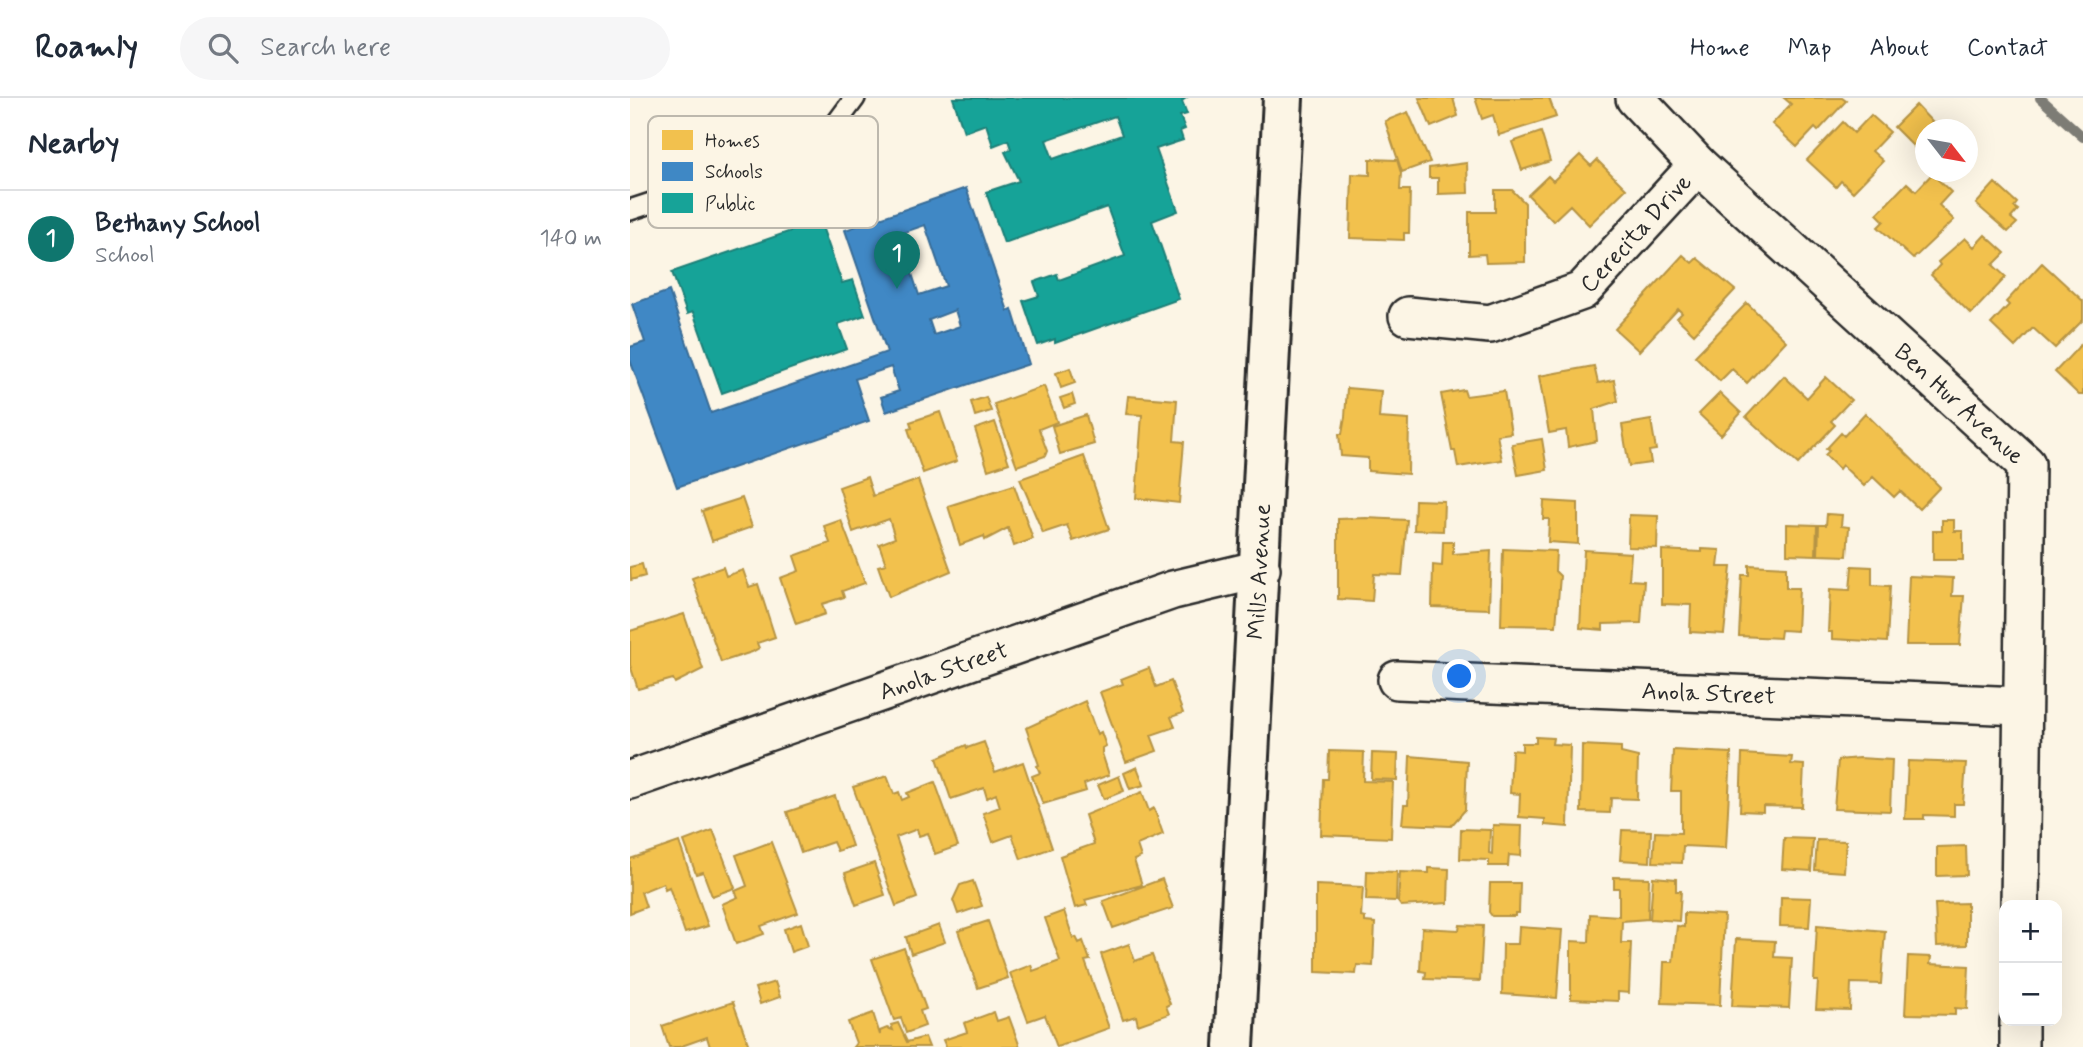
<!DOCTYPE html>
<meta charset="utf-8">
<style>
:root{--surface:#fff;--page:#f6f6f7;--text:#1f2937;--muted:#747a83;--line:#e0e1e3;--accent:#0f766e}
body{margin:0;font-family:Mynerve,sans-serif;background:var(--page);color:var(--text)}
.controls{position:absolute;right:21px;bottom:21px;display:grid;overflow:hidden;border-radius:14px;box-shadow:0 7px 28px #0002}
.controls button{width:63px;height:63px;display:grid;place-items:center;padding:0;border:0;border-bottom:2px solid var(--line);background:var(--surface);color:var(--text);font:35px sans-serif}
.compass{position:absolute;left:1285px;top:21px;width:63px;height:63px;border-radius:50%;background:var(--surface);box-shadow:0 7px 28px #0002;rotate:121deg}
.you{position:absolute;left:830px;top:579px;width:24px;height:24px;margin:-18px;border:5px solid #fff;border-radius:50%;background:#1a73e8;box-shadow:0 0 0 10px #1a73e833}
.badge{display:grid;place-items:center;width:46px;height:46px;border-radius:50%;background:var(--accent);color:#fff;font-size:23px;font-weight:700}
.pin{position:absolute;translate:-50% -58px;filter:drop-shadow(0 2px 4px #0008)}
.pin::after{content:'';position:absolute;top:37px;width:24px;height:21px;background:inherit;clip-path:polygon(0 0,100% 0,50% 100%)}
.list{margin:0;padding:0;list-style:none}
h2{display:flex;justify-content:space-between;align-items:center;height:91px;margin:0;padding:0 28px;font-size:30px}
h2 small{font-size:23px;font-weight:400;color:var(--muted)}
.list li{display:grid;grid-template-columns:46px 1fr auto;gap:21px;align-items:center;box-sizing:border-box;height:98px;padding:0 28px;border-top:2px solid var(--line)}
.list b{display:block;font-size:26px;white-space:nowrap}
.list p{margin:0;font-size:23px;white-space:nowrap;color:var(--muted)}
.list em{font-size:23px;font-style:normal;color:var(--muted)}
.icon{flex:none;width:38px;height:38px;fill:none;stroke:currentColor;stroke-width:2;stroke-linecap:round;stroke-linejoin:round}
.map{position:relative;flex:none;width:1453px;height:949px;overflow:hidden}
header{display:flex;align-items:center;gap:42px;box-sizing:border-box;height:98px;padding:0 35px;background:var(--surface);border-bottom:2px solid var(--line)}
header strong{font-size:33px}
nav{display:flex;gap:38px;margin-inline-start:auto;font-size:24px}
.search{width:490px;height:63px;background:var(--page);display:flex;align-items:center;gap:18px;box-sizing:border-box;padding:0 24px;border-radius:38px;color:var(--muted);font-size:26px}
main{display:flex}
aside{flex:1;background:var(--surface)}
.map>svg:first-child{display:block}
.homes{fill:#f2c14e;stroke:#b69444;stroke-width:2}
.schools{fill:#3f88c5;stroke:#396c97;stroke-width:2;fill-rule:evenodd}
.public{fill:#17a398;stroke:#1d7f77;stroke-width:2;fill-rule:evenodd}
.lines{fill:none;stroke-linecap:round;stroke-linejoin:round}
.stream{stroke:#7d7b74;stroke-width:10}
.service-casing{stroke:#2b2b2b;stroke-width:24}
.minor-casing{stroke:#2b2b2b;stroke-width:42}
.secondary-casing{stroke:#2b2b2b;stroke-width:44}
.service{stroke:#fcf5e5;stroke-width:19}
.minor{stroke:#fcf5e5;stroke-width:37}
.secondary{stroke:#fcf5e5;stroke-width:38}
.labels{text-anchor:middle;stroke-width:7;stroke-linejoin:round;paint-order:stroke}
.street-label{font-size:24px;fill:#2b2b2b;stroke:#fcf5e5}
.key{fill:#fcf5e5;stroke:#bdb8ad;stroke-width:2}
.key-label{font-size:19px;fill:#2b2b2b}
</style>
<header>
<strong>Roamly</strong>
<div class="search"><svg class="icon" aria-label="search" viewBox="0 0 24 24"><circle cx="10" cy="10" r="6"/><path d="M15 15l6 6"/></svg>Search here</div>
<nav><a>Home</a><a>Map</a><a>About</a><a>Contact</a></nav>
</header>
<main>
<aside>
<h2>Nearby<small></small></h2>
<ul class="list">
<li><span class="badge">1</span><div><b>Bethany School</b><p>School</p></div><em>140 m</em></li>
</ul>
</aside>
<div class="map">
<svg width="1453" height="949" viewBox="0 0 1453 949">
<rect width="100%" height="100%" fill="#fcf5e5"/>
<filter id="ink" filterUnits="userSpaceOnUse"><feTurbulence type="fractalNoise" baseFrequency=".0143" numOctaves="2"/><feDisplacementMap in="SourceGraphic" scale="14" xChannelSelector="R" yChannelSelector="G"/><feConvolveMatrix kernelMatrix="1 2 1 2 8 2 1 2 1" color-interpolation-filters="sRGB"/></filter>
<g filter="url(#ink)">
<path class="homes" d="M789 0H823L828 18 801 29Z
M845 0H919L926 19 869 37 863 17 852 21Z
M1154 0H1212L1216 3 1188 33 1185 30 1167 49 1142 26 1161 6Z
M1286 7 1306 28 1296 32V39L1285 50 1264 29Z
M778 14 800 64 772 74 755 23Z
M1241 17 1260 34 1242 53 1253 63 1223 94 1211 83 1206 89 1177 62 1213 24 1224 35Z
M911 34 920 63 892 72 882 44Z
M1296 42V59L1287 51Z
M950 57 961 68 967 62 996 91 959 127 940 107 923 123 898 97 918 78 923 83Z
M740 61 767 62 771 75 770 92H780L779 135H774V142L720 140 722 76 740 77Z
M837 65 838 95 808 96V80H799V70Z
M1302 76 1321 94 1309 107 1324 122 1283 161 1248 129 1254 123 1247 116 1277 85 1286 93Z
M1365 85 1387 105 1384 109 1388 112 1381 120 1387 125 1378 134 1346 106Z
M865 92H882L895 105V164L856 165 855 156 839 157V114H865Z
M1355 137 1375 155 1363 167 1376 179 1341 216 1301 177 1310 167 1308 164 1335 140 1344 149Z
M1053 157 1062 165 1067 160 1105 192 1064 236 1047 220 1052 215 1048 211 1009 253 985 231Z
M1412 165 1453 203V222L1425 250 1403 230 1385 249 1361 226 1379 207 1376 204Z
M1117 205 1156 243 1117 285 1102 271 1090 283 1065 258Z
M1453 244V297H1449L1425 274Z
M964 268 968 285 984 282 988 303 964 311 967 343 938 349 936 332 919 335 909 278Z
M440 270 445 285 431 290 426 275Z
M1154 278 1177 300 1196 279 1221 302 1201 323 1205 327 1168 366 1116 319Z
M414 288 427 324 409 331 417 353 415 358 387 368 364 306Z
M717 290 751 293 749 320 779 322 778 376 738 373V360L711 358 709 336H712L715 319Z
M834 292 836 298 874 293 881 335 867 337 872 362 828 369 825 353H822L811 296Z
M1090 295 1111 315 1091 337 1069 316Z
M442 296 445 306 434 310 430 300Z
M498 298 547 302 544 343 554 344 549 405 506 400 512 317 496 316Z
M356 299 361 313 345 318 341 304Z
M310 314 327 363 293 375 278 331 282 330 280 324Z
M1235 315 1310 389 1289 411 1270 393 1264 399 1243 379 1234 388 1212 367 1209 371 1195 357 1199 353 1196 351 1211 335 1214 338Z
M456 317 464 346 430 356 422 328Z
M1021 322 1026 352 1019 353 1021 365 999 368 992 327Z
M365 324 379 365 358 372 345 331Z
M912 341 917 372 888 377 882 346Z
M454 358 479 431 443 443 437 427 413 435 390 381Z
M237 379 243 398 288 382 321 473 259 499 248 468 256 466 249 446 265 440 259 421 223 434 209 389Z
M384 387 403 441 384 448 378 430 355 442 354 438 330 447 318 408Z
M112 400 122 429 82 443 72 413Z
M785 402 814 403 813 433 784 432Z
M914 403 948 405V446L918 444 919 421H913Z
M1197 416 1212 417 1211 428 1219 429 1217 458 1188 457 1189 427H1196Z
M999 417 1028 418 1027 450 998 449Z
M736 420 777 422 772 477 744 476 742 503 708 501V421Z
M211 422 235 485 212 493 214 499 192 506 195 516 166 526 150 480 169 473 164 458 200 445 194 428Z
M1312 422H1324V433H1333V462H1303V433H1312Z
M1157 426 1187 427 1186 457 1157 456Z
M813 444H823V456L861 453 859 511 802 509 803 467 812 468Z
M873 451 926 453 925 473 930 478 926 528 871 527Z
M1072 451 1090 452 1088 469H1101L1094 536 1060 534 1061 507 1032 506V452L1072 454Z
M954 452 1001 455 999 482 1014 483 1011 525 973 526V532L950 530Z
M12 466 15 478 1 482 0 469Z
M1119 467 1156 469V490H1169L1167 533 1151 532 1150 540 1109 538 1112 477H1119Z
M1222 468 1242 469V487L1260 488 1257 544 1202 541V534H1198L1200 491 1220 492Z
M93 469 96 478 113 472 119 489 128 486 145 539 127 545 129 550 122 554 91 564 62 480Z
M1279 478 1323 480 1322 498H1334L1330 547H1276Z
M54 516 73 571 45 585 43 581 8 591 0 567V533Z
M519 570 526 589 541 583 553 615 541 619 545 629 521 637 527 653 496 664 470 594 493 586 491 581Z
M455 603 467 636 471 634 476 648 472 650V655L479 677 454 686 456 693 413 706 402 678 410 675 407 668 409 667 396 630Z
M906 639 923 640 922 646 940 647 938 729 915 727V721L889 719 890 696 880 695 882 652 892 653V645H906Z
M354 644 365 674 393 664 422 750 391 761 382 737 363 744 353 715 370 709 366 696 357 700 354 690 321 701 307 660 336 647 337 650Z
M952 647 991 649V655L1008 659 1007 701 981 700 980 715 951 714Z
M1043 652 1101 655 1096 750 1053 748 1052 765 1023 764 1025 734 1051 735V693H1041Z
M699 653 734 654 733 683 763 684 761 740 691 737 693 681H698Z
M742 655 768 656 767 682 741 681Z
M1112 656 1162 659 1161 666 1174 667 1172 709 1133 708V714L1110 713Z
M780 658 837 663 835 712 821 728 772 726 774 707H778Z
M1229 660 1262 662 1260 713 1204 711 1208 662Z
M1278 663 1336 665 1333 706H1324V718L1294 717V721H1275Z
M507 669 514 687 500 691 494 675Z
M257 678 264 696 269 694 272 702 279 699 277 695 305 684 328 748 305 756 298 735 289 738 287 731 266 739 287 800 266 808 223 689Z
M489 678 494 693 474 701 468 687Z
M512 694 519 713 524 710 533 736 507 747 511 759 504 762 512 787 455 802 457 807 445 810 430 758 464 746 455 717Z
M205 698 222 748 207 753 203 744 171 755 157 714Z
M863 727 892 728 891 758 879 757 878 768H859V762L830 761 831 731 860 732 859 755 862 756Z
M83 732 105 790 82 798 73 774 66 776 54 743Z
M992 732 1021 733 1020 764 990 762Z
M1154 740 1183 741 1181 773 1152 771Z
M1187 742 1216 743 1214 774 1185 772Z
M49 744 78 828 55 835 39 789 35 791 33 785 11 794 16 809 0 815V761Z
M141 744 168 815 131 828 134 836 106 846 92 806 108 799 105 793 117 788 106 757Z
M1336 748 1337 777 1307 778V749Z
M244 765 255 797 226 807 215 775Z
M799 770 819 771 818 805 771 808 768 804 770 774 799 775Z
M737 773 767 774 766 803 736 802Z
M984 779 1019 780 1018 821 992 823 991 845H1001L999 895 988 894V903L941 901V843L959 844 960 816 989 818V790H984Z
M1023 779 1046 781V793H1051L1049 823 1020 821Z
M532 781 543 810 483 830 473 803Z
M343 783 352 808 328 816 323 802 330 787Z
M860 785H890L889 815H885V818H862L859 814Z
M686 787 733 789 731 819 735 820V824L745 825 743 868 727 867 726 876 686 874Z
M1151 799 1181 800 1179 829 1150 828Z
M1337 805V847L1307 848 1305 806Z
M434 813 443 840 446 839 449 845 453 843 460 862 455 863 479 930 427 949 415 917 398 923 380 875 401 867 403 873 430 863 415 820Z
M1054 815 1094 817 1090 907 1032 905 1034 864H1043L1047 828 1054 829Z
M358 823 378 880 348 890 328 833Z
M171 825 178 848 161 854 154 831Z
M309 827 315 844 281 856 276 839Z
M830 827 853 828 850 883 795 881 796 874 790 873 792 830 829 832Z
M1187 827 1255 833 1251 886 1221 885 1220 912 1186 911 1188 883H1184Z
M889 829 932 832 927 900 872 896 873 846H888Z
M1106 841 1145 843 1144 859 1162 860 1159 910 1102 908Z
M499 846 505 863 522 857 540 906 536 908 539 916 508 927 506 918 493 922 471 856Z
M274 850 296 911 290 913 295 928 276 935 271 920 264 922 242 861Z
M1278 858 1301 859 1300 866 1339 868 1337 911 1325 910V917L1275 916Z
M145 884 150 899 130 906 125 890Z
M103 904 119 948 80 949 77 939 49 949H39L32 928Z
M364 914 367 923 379 919 390 949H316L313 942 337 934 334 925Z
M243 915 250 937V933L257 930 263 932 261 927 268 925 277 944 295 939 299 949H223L226 945 218 924Z"/>
<path class="schools" d="M336 90 378 213 382 211 399 266 256 314 251 299 269 293 261 269 225 281 239 323 47 389 0 262V249L15 244 2 206 39 193 81 315 257 254 215 132ZM295 127 316 188 289 197 269 136ZM325 212 330 228 304 237 299 222Z"/>
<path class="public" d="M323 0H556L552 3 557 16 550 18 555 31 550 33 553 42 526 51 548 113 522 123 549 201 425 245V241L408 247 393 203 409 198 404 184 427 176 429 182 495 158 477 109 374 145 356 94 389 83 375 54 381 51 378 42 363 48 356 26 334 34ZM485 18 492 37 423 61 416 42Z
M190 123 212 185 223 182 235 217 208 226 217 251 92 295 63 214 57 216 42 174Z"/>
<g class="lines">
<path class="stream" d="M1410 0 1453 39"/>
<g class="service-casing">
<path id="service" d="M0 112 188 50 225 0"/>
</g>
<g class="minor-casing">
<g id="minor">
<path id="s1" d="M1005 0 1068 67 1396 366 1390 807"/>
<path id="s2" d="M778 218 860 226 952 193 1068 67"/>
<path id="s3" d="M767 582 1391 608"/>
<path id="s4" d="M0 682 543 492 631 471"/>
<path d="M1389 949V923"/>
</g>
</g>
<g class="secondary-casing">
<g id="secondary">
<path id="s5" d="M604 949 653 0"/>
</g>
</g>
<use href="#service" class="service"/>
<use href="#minor" class="minor"/>
<use href="#secondary" class="secondary"/>
</g>
</g>
<g class="labels">
<g class="street-label">
<text dy="8" stroke="none"><textPath href="#s2" startOffset="259">Cerecita Drive</textPath></text>
<text dy="8" stroke="none"><textPath href="#s1" startOffset="446">Ben Hur Avenue</textPath></text>
<text dy="8" stroke="none"><textPath href="#s5" startOffset="476">Mills Avenue</textPath></text>
<text dy="8" stroke="none"><textPath href="#s4" startOffset="332">Anola Street</textPath></text>
<text dy="8" stroke="none"><textPath href="#s3" startOffset="312">Anola Street</textPath></text>
</g>
</g>
<rect x="18" y="18" width="230" height="112" rx="10" class="key"/>
<rect x="32" y="32" width="31" height="20" fill="#f2c14e"/>
<rect x="32" y="64" width="31" height="19" fill="#3f88c5"/>
<rect x="32" y="95" width="31" height="20" fill="#17a398"/>
<g class="key-label">
<text x="75" y="49">Homes</text>
<text x="75" y="80">Schools</text>
<text x="75" y="112">Public</text>
</g>
</svg>
<div class="controls">
<button>+</button>
<button>−</button>
</div>
<svg class="compass" viewBox="-18 -18 36 36"><path d="M0-13l5 13h-10z" fill="#e53935"/><path d="M0 13l5-13h-10z" fill="#747a83"/></svg>
<div class="you"></div>
<div class="pin badge" style="left:267px;top:191px">1</div>
</div>
</main>
